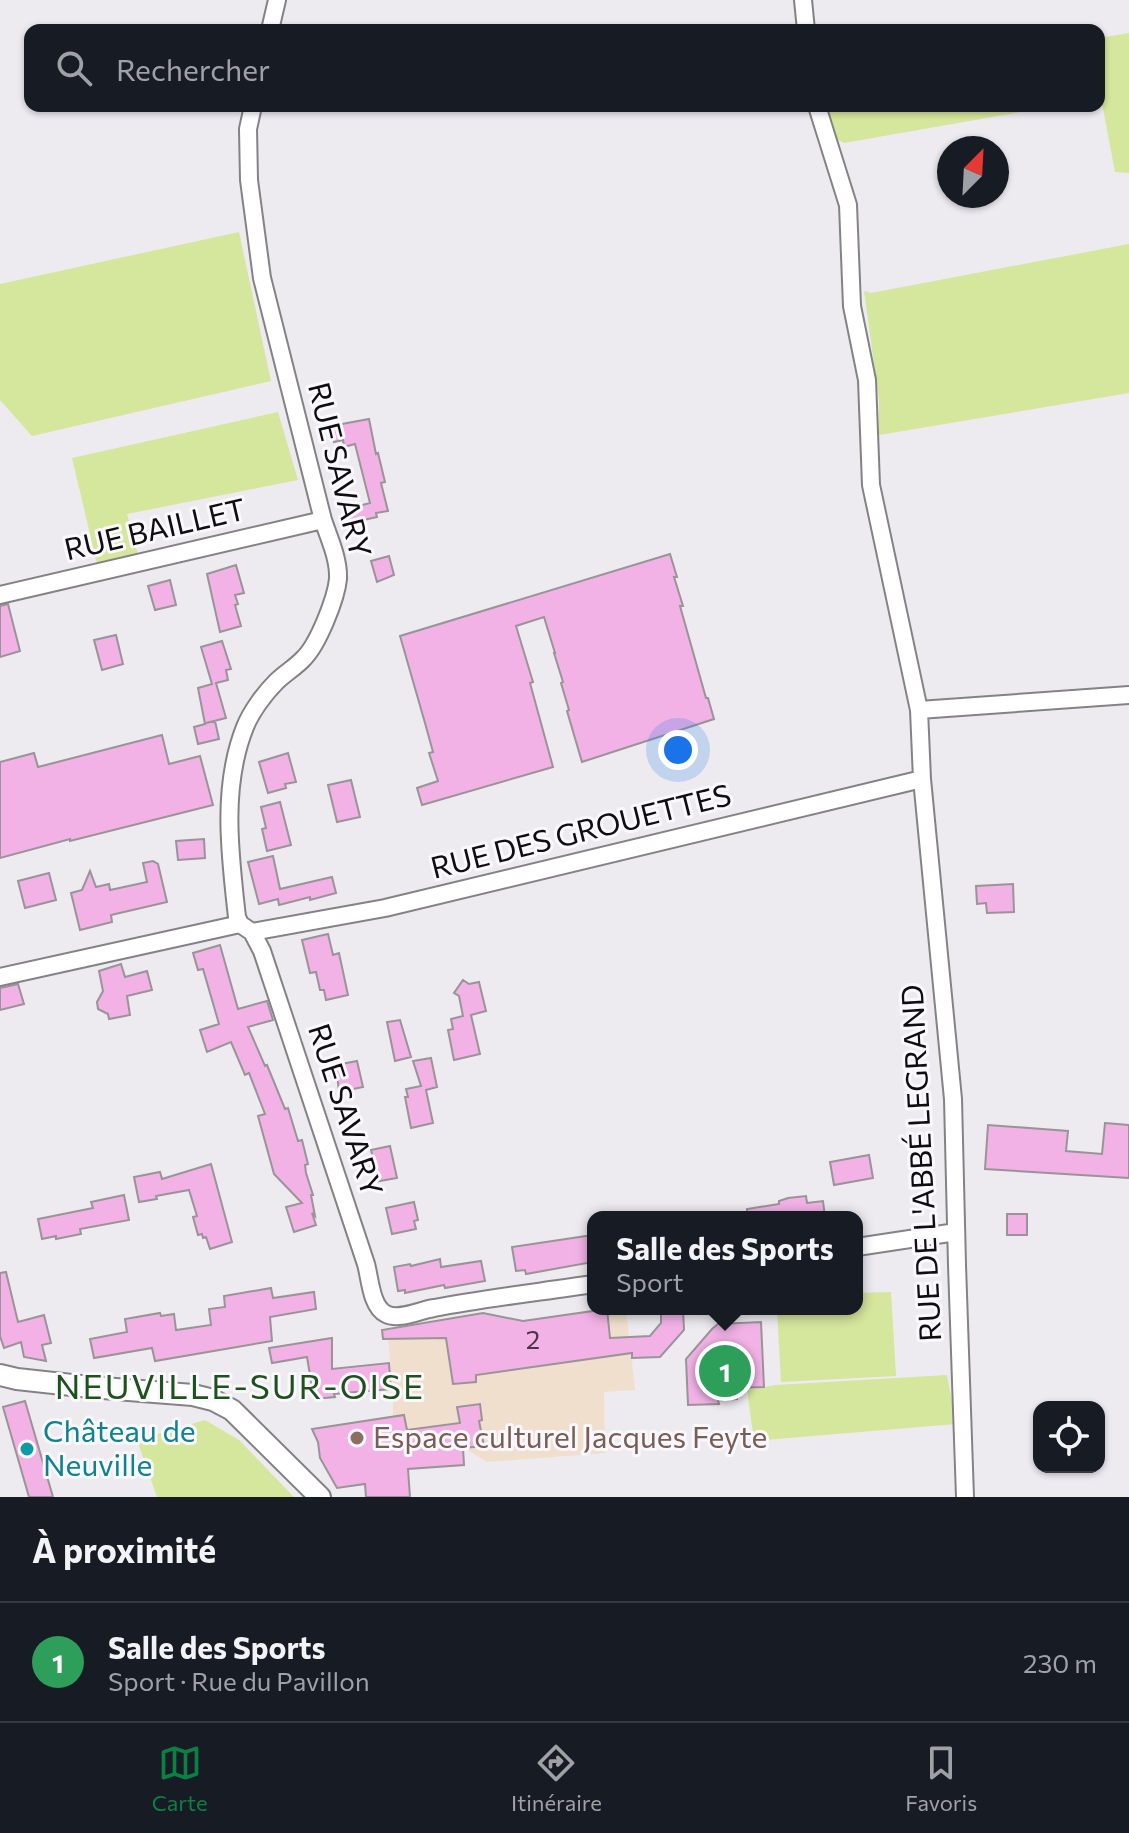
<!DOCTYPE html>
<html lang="fr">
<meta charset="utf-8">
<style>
:root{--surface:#171b24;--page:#20242c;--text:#f1f3f6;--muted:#9ea1a6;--line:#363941;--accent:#0b8043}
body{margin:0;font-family:Commissioner,sans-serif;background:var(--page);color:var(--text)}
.controls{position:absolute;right:24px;bottom:24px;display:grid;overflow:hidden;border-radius:16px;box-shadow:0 2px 6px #0004}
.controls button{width:72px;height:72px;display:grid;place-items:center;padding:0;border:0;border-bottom:2px solid var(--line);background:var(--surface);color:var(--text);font:40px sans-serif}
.compass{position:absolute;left:937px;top:136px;width:72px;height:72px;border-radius:50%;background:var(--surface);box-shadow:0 2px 6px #0004;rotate:24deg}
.you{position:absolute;left:678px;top:750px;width:28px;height:28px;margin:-20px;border:6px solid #fff;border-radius:50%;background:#1a73e8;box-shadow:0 0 0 12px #1a73e833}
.badge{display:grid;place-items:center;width:52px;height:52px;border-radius:50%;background:var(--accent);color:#fff;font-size:26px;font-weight:700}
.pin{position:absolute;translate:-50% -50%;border:4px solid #fff;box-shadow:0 2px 8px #0006}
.popup{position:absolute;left:587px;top:1211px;width:276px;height:104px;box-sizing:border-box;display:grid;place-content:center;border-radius:16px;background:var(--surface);filter:drop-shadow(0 2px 6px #0005);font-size:26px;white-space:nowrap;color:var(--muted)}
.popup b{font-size:30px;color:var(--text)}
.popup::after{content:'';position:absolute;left:50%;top:100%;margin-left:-16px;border:16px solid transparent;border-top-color:var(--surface)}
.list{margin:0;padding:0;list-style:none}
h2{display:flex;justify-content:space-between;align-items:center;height:104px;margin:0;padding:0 32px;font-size:34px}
h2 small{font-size:26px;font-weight:400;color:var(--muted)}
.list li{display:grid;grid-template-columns:52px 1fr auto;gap:24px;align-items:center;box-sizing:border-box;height:120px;padding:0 32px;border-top:2px solid var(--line)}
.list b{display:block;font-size:30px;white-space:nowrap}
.list p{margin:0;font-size:26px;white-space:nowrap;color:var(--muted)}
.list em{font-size:26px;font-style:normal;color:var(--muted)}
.icon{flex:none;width:44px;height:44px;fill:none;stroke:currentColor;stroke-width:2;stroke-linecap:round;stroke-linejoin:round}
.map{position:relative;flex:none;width:1129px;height:1497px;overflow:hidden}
.search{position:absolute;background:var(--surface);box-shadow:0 2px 6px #0004;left:24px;right:24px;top:24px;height:88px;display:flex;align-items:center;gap:20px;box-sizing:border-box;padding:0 28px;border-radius:16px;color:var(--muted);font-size:30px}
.sheet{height:224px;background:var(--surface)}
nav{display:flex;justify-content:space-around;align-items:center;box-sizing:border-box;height:112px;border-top:2px solid var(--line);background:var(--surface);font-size:22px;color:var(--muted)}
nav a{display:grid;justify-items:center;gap:4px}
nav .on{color:var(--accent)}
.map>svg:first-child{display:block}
.education{fill:#f1dfce}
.green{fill:#d5e69d}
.building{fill:#f2b2e6;stroke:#989497;stroke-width:2}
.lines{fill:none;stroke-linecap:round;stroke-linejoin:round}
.minor-casing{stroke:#848286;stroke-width:20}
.tertiary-casing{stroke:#848286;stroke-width:24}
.minor{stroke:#fff;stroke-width:16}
.tertiary{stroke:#fff;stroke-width:20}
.education-dot{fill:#8d6e63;stroke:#faf8fd;stroke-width:3}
.culture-dot{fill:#0f9aa8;stroke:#faf8fd;stroke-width:3}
.labels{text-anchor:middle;stroke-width:6;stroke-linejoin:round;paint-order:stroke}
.number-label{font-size:26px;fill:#473745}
.street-label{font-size:30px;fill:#0e0e0f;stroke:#faf8fd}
.culture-label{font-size:30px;fill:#0d838f;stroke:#faf8fd;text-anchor:start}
.education-label{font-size:30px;fill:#785e54;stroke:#faf8fd;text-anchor:start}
.quarter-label{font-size:34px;letter-spacing:2px;fill:#1e511c;stroke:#faf8fd}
</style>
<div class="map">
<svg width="1129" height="1497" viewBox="0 0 1129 1497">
<rect width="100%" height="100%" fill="#edebef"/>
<path class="education" d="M607 1309H626L635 1390 604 1392 605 1453 487 1462 463 1447 407 1430 404 1415 393 1417V1389L388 1339 385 1330 483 1313 523 1321Z"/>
<path class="green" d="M1129 33V173L1115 172 1101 98H1099V38Z
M824 106H1055L844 143 833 137Z
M239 232 271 381 32 436 0 400V284Z
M1129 244V393L879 435V400L864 291 871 293Z
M278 412 298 480 127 514 140 562 99 572 72 458Z
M891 1292 896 1376 781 1382 777 1309H857V1293Z
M947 1375 956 1424 754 1441 747 1390 776 1385Z
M205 1420 239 1440 294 1497H157L137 1440Z"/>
<path class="building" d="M369 419 376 454 378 453 385 482 381 483 388 511 376 513 377 517 346 524 343 510 370 503 355 444 344 447 343 440 334 442 331 426Z
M670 554 677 577H674L683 606H680L706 698H708L714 719 582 762 567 711 569 710 561 683 563 682 554 653H555L544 617 516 626 533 682 530 683 553 767 422 805 417 788 438 781 429 753 433 752 425 723 400 636Z
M389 556 394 575 377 582 371 561Z
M236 565 244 593 235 595 238 604 235 605 241 626 220 632 207 574Z
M170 580 176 605 155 610 148 586Z
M8 604 20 651 0 657V606Z
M116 635 123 664 102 670 94 640Z
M222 641 231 669 226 670 228 680 216 683 226 718 206 723 215 721 219 739 198 744 194 727 205 724 198 688 212 684 201 647Z
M162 735 169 764 200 756 213 805 70 841V839L0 858V762L34 753 38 767Z
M288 753 296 782 285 784 286 788 268 793 259 762Z
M351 780 360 817 337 822 328 785Z
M280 802 291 845 267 851 262 829 266 828 261 807Z
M204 839 205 858 178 860 176 841Z
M273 856 280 889 332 877 336 893 310 900V897L279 905 278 899 259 904 248 862Z
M153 861 158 864 167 902 111 915 112 922 80 930 71 893 82 890 90 871 96 887 109 884 110 890 147 882 143 863Z
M49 873 56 900 25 908 18 881Z
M1013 884 1014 912 987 913 986 903 977 904 976 886Z
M328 934 333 955 339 953 348 995 326 1000 324 990H320L316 972 310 973 302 940Z
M220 945 238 1009 267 1001 273 1020 248 1027 265 1066 267 1065 285 1109 288 1108 298 1141 302 1140 308 1164 305 1165 306 1173 313 1195H311L315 1216 312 1213 316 1225 294 1232 286 1207 302 1203 274 1174 258 1116 265 1114 249 1073 245 1075 231 1042 207 1052 200 1030 219 1024 203 969 198 970 193 953Z
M121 964 125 977 147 971 152 990 127 996 130 1015 109 1019 108 1014 98 1009 97 1002 103 991 99 971Z
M463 980 469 984 479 982 486 1011 471 1015 480 1054 454 1060 448 1030 453 1029 451 1019 463 1016 459 996 454 993Z
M18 984 24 1004 0 1010V988Z
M400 1020 411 1057 395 1061 387 1022Z
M431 1058 437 1087 426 1090 433 1123 411 1128 405 1097H408L406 1089 421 1086 413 1061Z
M357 1061 363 1087 339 1092 336 1065Z
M1105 1123 1129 1125V1178L985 1169 988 1125 1068 1131 1066 1151 1102 1154Z
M390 1146 397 1178 374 1182 369 1159 373 1158 371 1150Z
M869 1155 873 1178 834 1185 830 1162Z
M211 1164 232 1242 210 1249 206 1237 203 1238 202 1234 198 1235 193 1217 197 1216 189 1190 156 1196 157 1199 139 1202 134 1177 160 1172 162 1179Z
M124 1195 129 1220 80 1229 81 1234 56 1239V1236L42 1239 38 1219 93 1208 91 1202Z
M806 1196 807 1203 823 1201 825 1217H747V1209L779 1204V1201L788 1198Z
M414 1202 418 1220 414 1221 416 1229 392 1234 386 1208Z
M1007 1214H1027V1235H1007Z
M593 1235V1262L526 1274 525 1270 516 1271 512 1247Z
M440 1259 441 1267 481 1261 485 1281 445 1288 444 1285 405 1293V1290L398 1291 394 1267 410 1264 411 1266Z
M6 1272 18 1322 44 1315 51 1343 42 1345 46 1361 24 1357 21 1342 4 1348 0 1336V1273Z
M271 1288 273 1298 314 1292 316 1309 270 1317 272 1341 155 1361 152 1348 94 1358 90 1339 127 1332 125 1319 160 1313 161 1316 174 1314 176 1330 211 1325 209 1309 225 1307 224 1296Z
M607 1309 610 1338 650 1336 661 1323V1309H683L684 1330 660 1357 632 1358V1353L476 1375V1382L453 1384 446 1338 383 1339 382 1330 483 1313 523 1321Z
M761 1322 764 1387 737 1388V1399L718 1400 719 1404 688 1405 686 1359 712 1329 718 1324Z
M332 1338V1369L389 1363 391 1389 334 1394 335 1397 314 1399 307 1357 272 1363 269 1348Z
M25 1401 53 1497H29L3 1407Z
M480 1404 482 1420 479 1421 484 1446 463 1448 464 1465 408 1469 410 1497H366L365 1484 337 1488 320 1458 318 1442 312 1429 404 1415 407 1430 460 1423 457 1407Z"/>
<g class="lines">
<g class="minor-casing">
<path id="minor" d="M803 0 806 30
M270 30 277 0
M253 106 248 129 249 180 262 278 323 520C329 538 339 559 338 579 336 599 318 644 304 658 296 667 285 673 276 682 264 694 251 712 245 727 221 787 230 855 237 917L240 924 252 932 262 951 366 1264C370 1278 371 1307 386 1314 399 1321 420 1310 434 1308 486 1298 540 1292 593 1284
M817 106 848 205 852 306 867 380 871 485 919 710 922 779 953 1099 957 1265 965 1497
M0 595 323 520
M919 710 1129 695
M252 932 385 908 922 779
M0 977 240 924
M857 1247 956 1232"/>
</g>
<g class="tertiary-casing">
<path id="tertiary" d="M0 1375 17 1379 90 1387 193 1395 213 1400 232 1410 320 1497"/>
</g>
<use href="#minor" class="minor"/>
<use href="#tertiary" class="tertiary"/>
</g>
<circle class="education-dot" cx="357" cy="1438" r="8"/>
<circle class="culture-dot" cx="27" cy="1449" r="8"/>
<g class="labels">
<g class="number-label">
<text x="533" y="1349">2</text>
</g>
<g class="street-label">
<text transform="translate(339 470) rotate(76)" y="10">RUE SAVARY</text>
<text transform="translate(155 530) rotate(-13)" y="10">RUE BAILLET</text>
<text transform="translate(581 832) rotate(-14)" y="10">RUE DES GROUETTES</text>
<text transform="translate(345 1110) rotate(72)" y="10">RUE SAVARY</text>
<text transform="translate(922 1163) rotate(-93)" y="10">RUE DE L'ABBÉ LEGRAND</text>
</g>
<g class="culture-label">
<text x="43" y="1442">Château de<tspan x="43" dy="34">Neuville</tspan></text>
</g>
<g class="education-label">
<text x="373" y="1448">Espace culturel Jacques Feyte</text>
</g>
<g class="quarter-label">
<text x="240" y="1399">NEUVILLE-SUR-OISE</text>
</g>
</g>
</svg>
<div class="controls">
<button><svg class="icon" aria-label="locate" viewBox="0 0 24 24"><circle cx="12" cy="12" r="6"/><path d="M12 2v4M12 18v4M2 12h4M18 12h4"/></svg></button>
</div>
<svg class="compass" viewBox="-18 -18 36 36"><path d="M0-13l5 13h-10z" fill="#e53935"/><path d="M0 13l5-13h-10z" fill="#9ea1a6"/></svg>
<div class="you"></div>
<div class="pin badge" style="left:725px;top:1371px;background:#2e9e5b">1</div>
<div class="popup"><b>Salle des Sports</b>Sport</div>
<div class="search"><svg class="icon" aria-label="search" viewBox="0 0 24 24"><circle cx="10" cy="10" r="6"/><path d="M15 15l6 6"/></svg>Rechercher</div>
</div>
<section class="sheet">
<h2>À proximité<small></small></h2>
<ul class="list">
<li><span class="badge" style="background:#2e9e5b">1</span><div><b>Salle des Sports</b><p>Sport · Rue du Pavillon</p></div><em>230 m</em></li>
</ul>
</section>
<nav>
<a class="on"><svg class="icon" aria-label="map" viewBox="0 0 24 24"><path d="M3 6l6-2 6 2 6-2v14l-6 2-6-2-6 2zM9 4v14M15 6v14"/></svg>Carte</a>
<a><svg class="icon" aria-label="directions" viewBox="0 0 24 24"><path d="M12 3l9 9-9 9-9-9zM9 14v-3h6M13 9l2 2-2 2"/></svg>Itinéraire</a>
<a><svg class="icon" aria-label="saved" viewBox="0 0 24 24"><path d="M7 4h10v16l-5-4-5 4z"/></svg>Favoris</a>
</nav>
